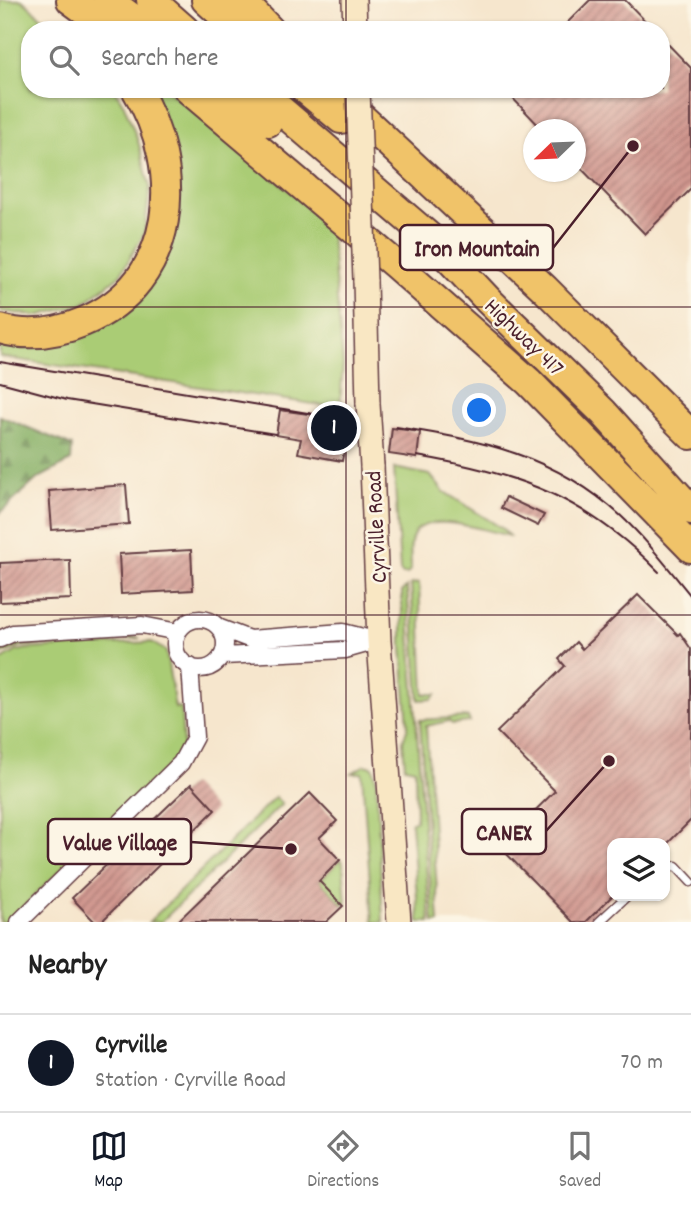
<!DOCTYPE html>
<meta charset="utf-8">
<style>
:root{--surface:#fff;--page:#f6f6f6;--text:#222;--muted:#767676;--line:#e0e0e0;--accent:#111827}
body{margin:0;font-family:Dekko,sans-serif;background:var(--page);color:var(--text)}
.controls{position:absolute;right:21px;bottom:21px;display:grid;overflow:hidden;border-radius:14px;box-shadow:0 2px 5px #0004}
.controls button{width:63px;height:63px;display:grid;place-items:center;padding:0;border:0;border-bottom:2px solid var(--line);background:var(--surface);color:var(--text);font:35px sans-serif}
.compass{position:absolute;left:523px;top:119px;width:63px;height:63px;border-radius:50%;background:var(--surface);box-shadow:0 2px 5px #0004;rotate:247deg}
.you{position:absolute;left:480px;top:411px;width:24px;height:24px;margin:-18px;border:5px solid #fff;border-radius:50%;background:#1a73e8;box-shadow:0 0 0 10px #1a73e833}
.badge{display:grid;place-items:center;width:46px;height:46px;border-radius:50%;background:var(--accent);color:#fff;font-size:23px;font-weight:700}
.pin{position:absolute;translate:-50% -50%;border:4px solid #fff;box-shadow:0 2px 7px #0006}
.list{margin:0;padding:0;list-style:none}
h2{display:flex;justify-content:space-between;align-items:center;height:91px;margin:0;padding:0 28px;font-size:30px}
h2 small{font-size:23px;font-weight:400;color:var(--muted)}
.list li{display:grid;grid-template-columns:46px 1fr auto;gap:21px;align-items:center;box-sizing:border-box;height:98px;padding:0 28px;border-top:2px solid var(--line)}
.list b{display:block;font-size:26px;white-space:nowrap}
.list p{margin:0;font-size:23px;white-space:nowrap;color:var(--muted)}
.list em{font-size:23px;font-style:normal;color:var(--muted)}
.icon{flex:none;width:38px;height:38px;fill:none;stroke:currentColor;stroke-width:2;stroke-linecap:round;stroke-linejoin:round}
.map{position:relative;flex:none;width:691px;height:922px;overflow:hidden}
.search{position:absolute;background:var(--surface);box-shadow:0 2px 5px #0004;left:21px;right:21px;top:21px;height:77px;display:flex;align-items:center;gap:18px;box-sizing:border-box;padding:0 24px;border-radius:28px;color:var(--muted);font-size:26px}
.sheet{height:189px;background:var(--surface)}
nav{display:flex;justify-content:space-around;align-items:center;box-sizing:border-box;height:98px;border-top:2px solid var(--line);background:var(--surface);font-size:19px;color:var(--muted)}
nav a{display:grid;justify-items:center;gap:4px}
nav .on{color:var(--accent)}
.map>svg:first-child{display:block}
.green{fill:#aacc75;stroke:#7a7650;stroke-width:2}
.forest{fill:url(#forest-firs);stroke:#686848;stroke-width:2}
.building{fill:url(#building-hatch)}
.lines{fill:none;stroke-linecap:round;stroke-linejoin:round}
.service-casing{stroke:#643d43;stroke-width:11}
.minor-casing{stroke:#643d43;stroke-width:19}
.secondary-casing{stroke:#643d43;stroke-width:26}
.motorway-casing{stroke:#643d43;stroke-width:32}
.service{stroke:#fff;stroke-width:8}
.minor{stroke:#fff;stroke-width:16}
.secondary{stroke:#f9e7c3;stroke-width:23}
.motorway{stroke:#f0c369;stroke-width:28}
.tram{stroke:#4a1f2b;stroke-width:2}
.secondary-bridge-casing{stroke:#643d43;stroke-width:26;stroke-linecap:butt}
.secondary-bridge{stroke:#f9e7c3;stroke-width:23}
.grid{fill:none;stroke:#4a1f2b;stroke-width:2;stroke-opacity:0.55}
.labels{text-anchor:middle;stroke-width:5;stroke-linejoin:round;paint-order:stroke}
.street-label{font-size:23px;fill:#4a1f2b;stroke:#fcf5e5}
.leader{fill:none;stroke:#4a1f2b;stroke-width:2.5}
.callout-dot{fill:#4a1f2b;stroke:#fcf5e5;stroke-width:2.5}
.callout{fill:#fcf5e5;stroke:#4a1f2b;stroke-width:2.5}
.callout-label{font-size:24px;text-anchor:middle;font-weight:bold;fill:#4a1f2b}
</style>
<div class="map">
<svg width="691" height="922" viewBox="0 0 691 922">
<defs>
<pattern id="forest-firs" width="22" height="20" patternUnits="userSpaceOnUse" patternTransform="scale(1.75)"><rect width="22" height="20" fill="#87b066"/><path d="M5 1l3.5 6h-7zM16 11l3.5 6h-7z" fill="#708f54"/></pattern>
<pattern id="building-hatch" width="6" height="6" patternUnits="userSpaceOnUse" patternTransform="scale(1.75)"><rect width="6" height="6" fill="#d0968e"/><path d="M-1 1l2-2M0 6l6-6M5 7l2-2" fill="none" stroke="#ab7a74"/></pattern>
</defs>
<rect width="100%" height="100%" fill="#fcf5e5"/>
<filter id="ink" filterUnits="userSpaceOnUse"><feTurbulence type="fractalNoise" baseFrequency=".0143" numOctaves="2"/><feDisplacementMap in="SourceGraphic" scale="14" xChannelSelector="R" yChannelSelector="G"/><feConvolveMatrix kernelMatrix="1 2 1 2 8 2 1 2 1" color-interpolation-filters="sRGB"/></filter>
<filter id="wash" filterUnits="userSpaceOnUse"><feTurbulence type="fractalNoise" baseFrequency=".00686" numOctaves="4" result="noise"/><feDisplacementMap in="SourceGraphic" scale="28" xChannelSelector="R" yChannelSelector="G"/><feGaussianBlur stdDeviation="1.57" result="paint"/><feColorMatrix in="noise" values="0 0 0 0 0 0 0 0 0 0 0 0 0 0 0 0 0 1.4 0 .05"/><feComposite in="paint" operator="in"/></filter>
<g filter="url(#wash)">
<rect width="100%" height="100%" fill="#f6e6cd"/>
<path class="green" d="M0 0H22L56 30H30V89H114L124 105 138 141 150 187 144 234 120 275 83 304 37 316 0 311Z
M145 89H166L330 224 343 364 340 408 0 357V338L56 340 168 247Z
M394 468 430 475 443 491 503 529 509 536C488 531 433 512 416 531 408 540 411 557 411 569L407 574H402L400 571Z
M419 583 424 694H436L432 699 419 700 411 584Z
M407 587 430 922H419L411 823 416 820 415 769 405 767 403 741 408 726 402 648V591Z
M118 636 140 638 21 646 0 655V650L5 646 16 643Z
M151 642 166 651 175 708 181 707 183 745 175 760 7 922H0V661L17 651 26 649Z
M468 717 470 722 452 724 449 721 426 726 439 922H433L420 720Z
M365 765 373 767 376 778 383 922H373L362 773H352Z
M275 797 282 804 161 922H149Z
M340 860H342L343 864 346 902 343 905 319 881Z"/>
<path class="forest" d="M0 416 72 446 71 461 37 479 0 513Z"/>
<g id="blocks">
<path class="building" d="M590 0H625L654 30H560Z
M661 37 691 68V189L645 234 576 163V130H543L504 89H661Z
M280 410 350 420 342 461 298 453 301 439 276 435Z
M392 428 420 432 417 458 389 454Z
M126 485 129 524 52 530 49 491Z
M506 497 544 515 538 526 501 508Z
M191 550 193 590 121 594 119 554Z
M70 560 71 599 0 602V563Z
M638 595 678 635 680 633 691 649V820L668 843H612V896L586 922H573L499 846 555 791 497 732 565 666 559 659 576 642 582 649Z
M191 784 215 810 101 922H95L72 898Z
M310 793 337 821 319 838 340 860 319 881 343 906 326 922H177Z"/>
</g>
</g>
<g filter="url(#ink)">
<use href="#blocks" fill-opacity="0" stroke="#643d43" stroke-width="2"/>
<g class="lines">
<g class="service-casing">
<path id="service" d="M665 868 676 866 691 882
M599 922 627 896"/>
</g>
<g class="minor-casing">
<path id="minor" d="M175 644a25 25 0 1 1 50 0a25 25 0 1 1-50 0Z
M220 628 249 639 343 632 379 641
M0 639 13 633 142 625 178 632
M223 656 345 650 377 641
M19 922 181 763 195 737 190 666"/>
</g>
<g class="secondary-casing">
<path id="secondary" d="M354 0 355 30
M365 280 368 404
M372 466 379 641 399 922"/>
</g>
<g class="motorway-casing">
<path id="motorway" d="M71 0 112 30
M108 0 148 30
M151 0 185 30
M206 0 239 30
M241 0 270 30
M188 89 396 265 529 382 691 548
M226 89 268 122
M256 89 428 236 488 300 603 412 691 510
M305 89 341 119
M331 89 545 289 691 435
M0 329C28 337 57 333 83 322 179 282 185 169 136 89"/>
</g>
<use href="#service" class="service"/>
<use href="#minor" class="minor"/>
<use href="#secondary" class="secondary"/>
<use href="#motorway" class="motorway"/>
<path class="tram" d="M0 362 350 420
M0 382 67 400 275 434
M396 427C481 440 555 455 621 516 647 540 669 569 691 596
M417 456C518 473 586 497 659 572"/>
<g class="secondary-bridge-casing">
<path id="secondary-bridge" d="M358 89 365 280
M368 404 372 466"/>
</g>
<use href="#secondary-bridge" class="secondary-bridge"/>
</g>
</g>
<path class="grid" d="M346 0V30M346 89V922M0 307H691M0 615H691"/>
<g class="labels">
<g class="street-label">
<text transform="translate(525 336) rotate(44)" y="8">Highway 417</text>
<text transform="translate(375 527) rotate(-93)" y="8">Cyrville Road</text>
</g>
</g>
<path class="leader" d="M633 146L553 248M609 761L546 831M291 849L191 842"/>
<g class="callout-dot">
<circle cx="633" cy="146" r="7"/>
<circle cx="609" cy="761" r="7"/>
<circle cx="291" cy="849" r="7"/>
</g>
<g class="callout">
<rect x="400" y="225" width="153" height="45" rx="7"/>
<rect x="462" y="809" width="84" height="45" rx="7"/>
<rect x="48" y="819" width="143" height="45" rx="7"/>
</g>
<g class="callout-label">
<text x="477" y="256">Iron Mountain</text>
<text x="504" y="840">CANEX</text>
<text x="120" y="850">Value Village</text>
</g>
</svg>
<div class="controls">
<button><svg class="icon" aria-label="layers" viewBox="0 0 24 24"><path d="M12 4l9 5-9 5-9-5zM3 14l9 5 9-5"/></svg></button>
</div>
<svg class="compass" viewBox="-18 -18 36 36"><path d="M0-13l5 13h-10z" fill="#e53935"/><path d="M0 13l5-13h-10z" fill="#767676"/></svg>
<div class="you"></div>
<div class="pin badge" style="left:334px;top:428px">1</div>
<div class="search"><svg class="icon" aria-label="search" viewBox="0 0 24 24"><circle cx="10" cy="10" r="6"/><path d="M15 15l6 6"/></svg>Search here</div>
</div>
<section class="sheet">
<h2>Nearby<small></small></h2>
<ul class="list">
<li><span class="badge">1</span><div><b>Cyrville</b><p>Station · Cyrville Road</p></div><em>70 m</em></li>
</ul>
</section>
<nav>
<a class="on"><svg class="icon" aria-label="map" viewBox="0 0 24 24"><path d="M3 6l6-2 6 2 6-2v14l-6 2-6-2-6 2zM9 4v14M15 6v14"/></svg>Map</a>
<a><svg class="icon" aria-label="directions" viewBox="0 0 24 24"><path d="M12 3l9 9-9 9-9-9zM9 14v-3h6M13 9l2 2-2 2"/></svg>Directions</a>
<a><svg class="icon" aria-label="saved" viewBox="0 0 24 24"><path d="M7 4h10v16l-5-4-5 4z"/></svg>Saved</a>
</nav>
